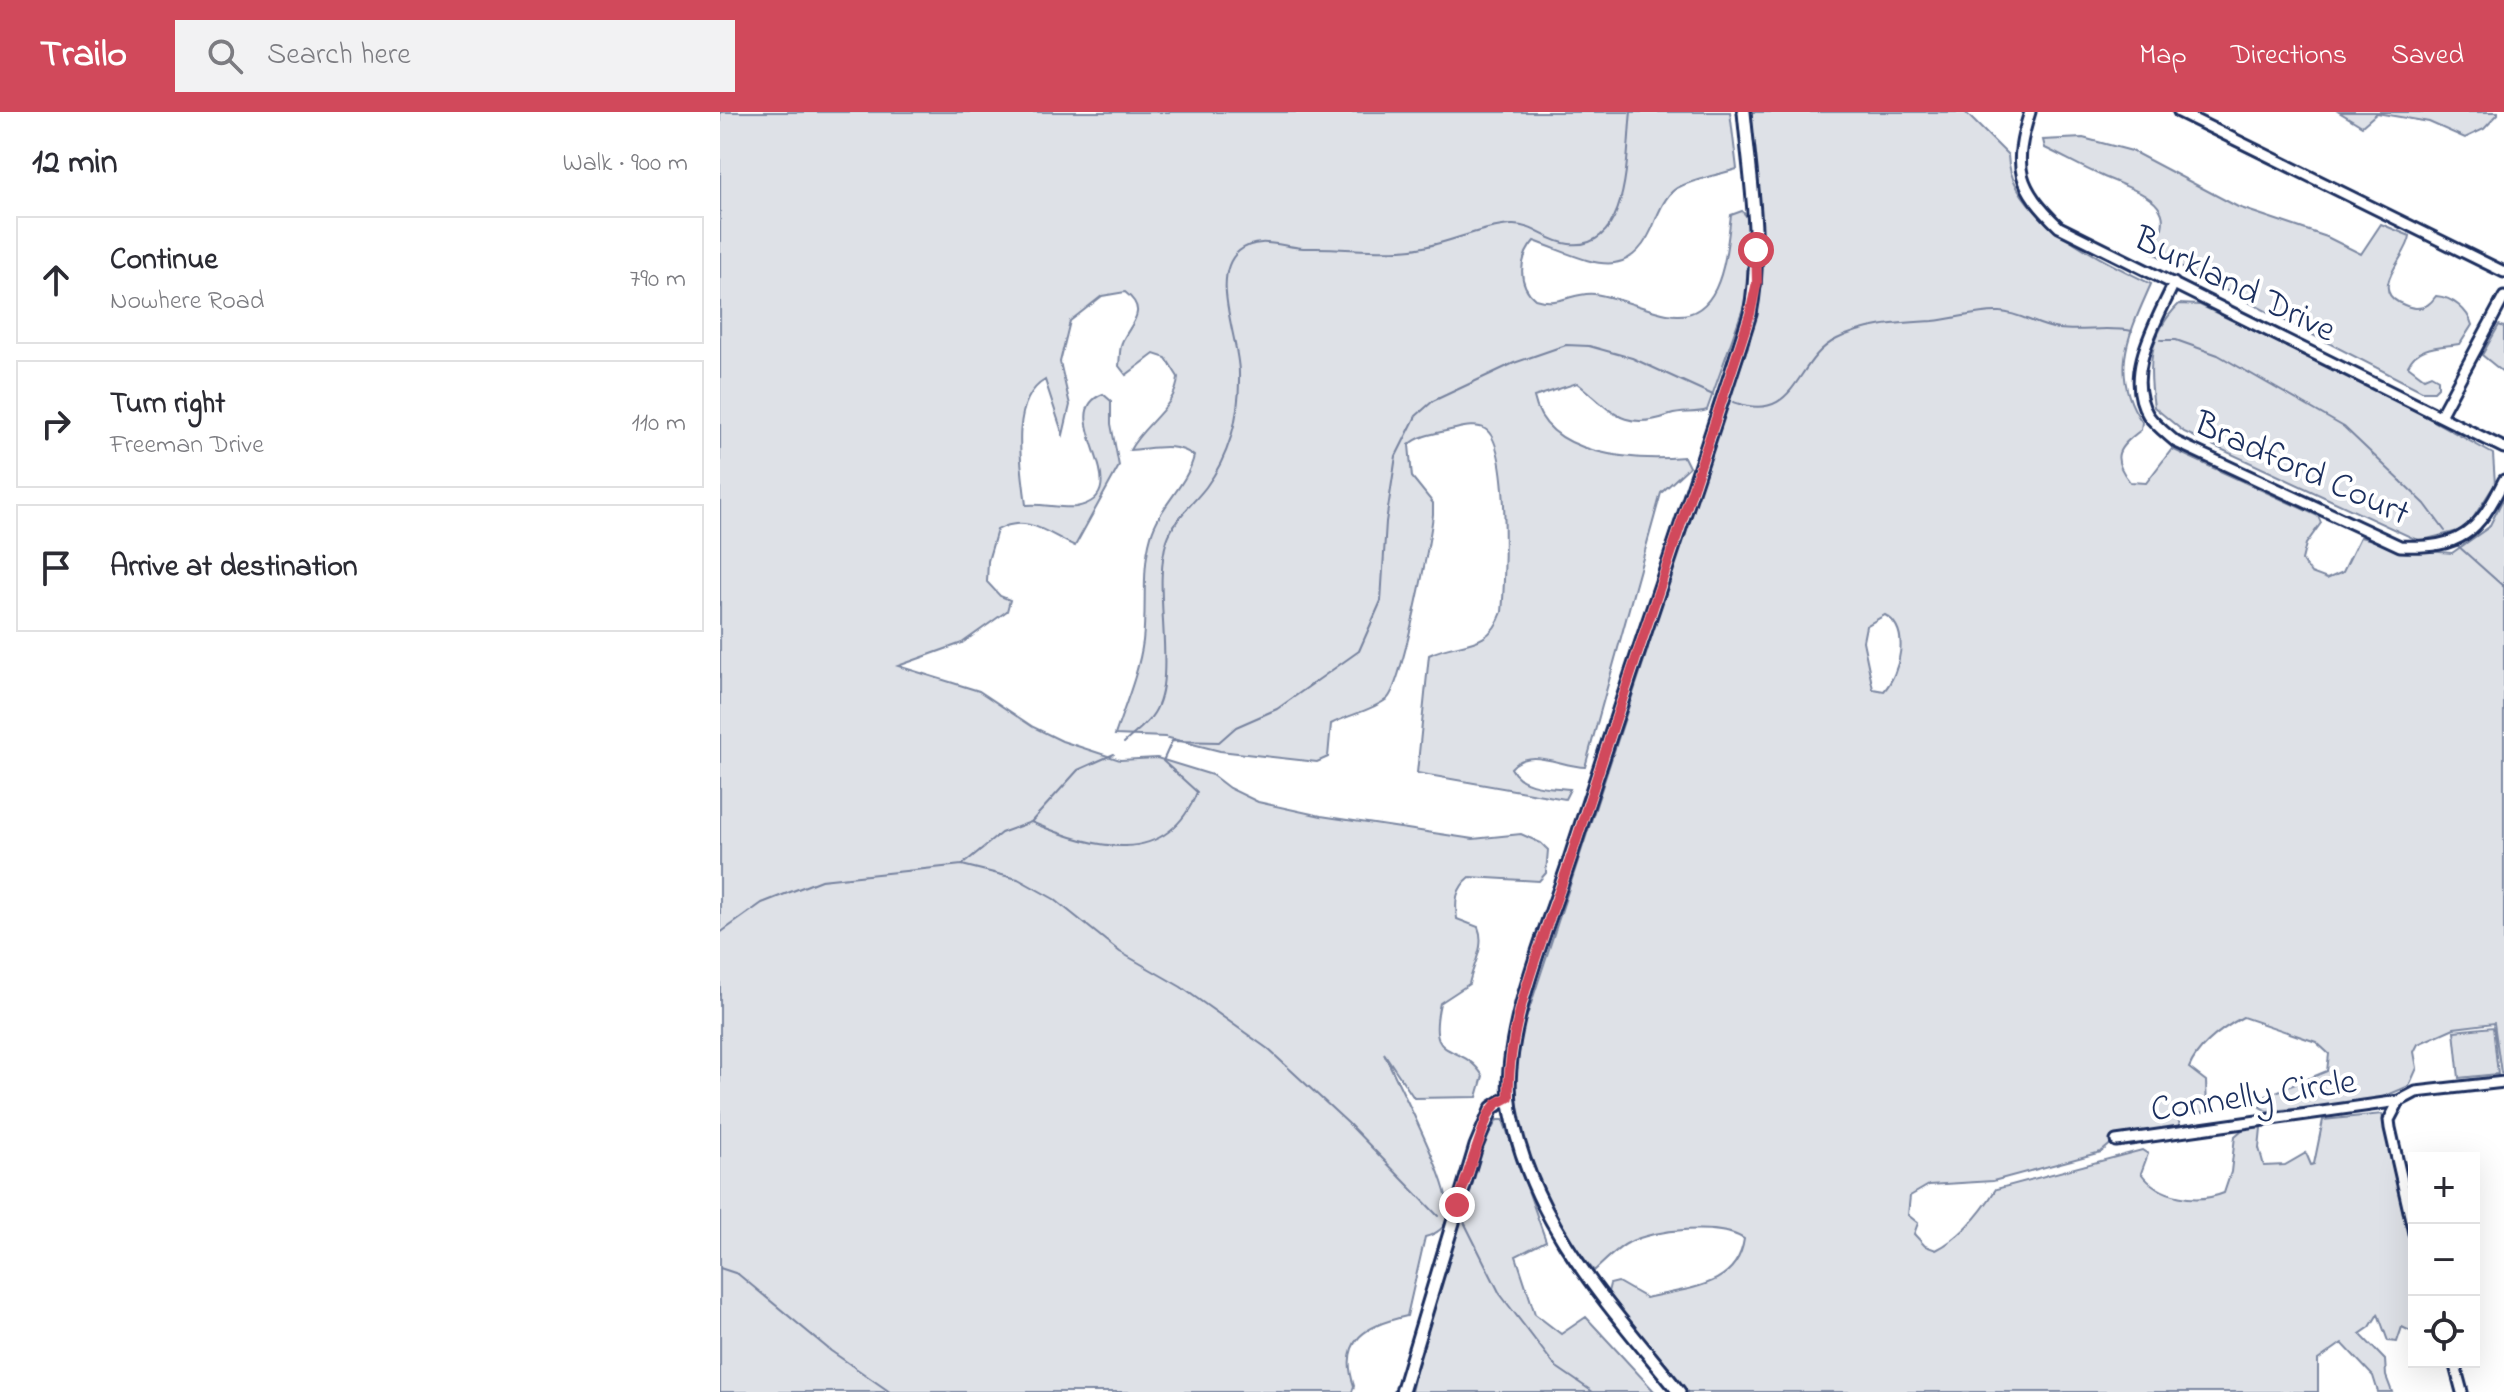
<!DOCTYPE html>
<meta charset="utf-8">
<style>
:root{--surface:#fff;--page:#f2f2f3;--text:#2b2b33;--muted:#7c7c81;--line:#e1e1e2;--accent:#d1495b}
body{margin:0;font-family:"Indie Flower",sans-serif;background:var(--page);color:var(--text)}
.controls{position:absolute;right:24px;bottom:24px;display:grid;overflow:hidden;border-radius:0px;box-shadow:0 8px 32px #0002}
.controls button{width:72px;height:72px;display:grid;place-items:center;padding:0;border:0;border-bottom:2px solid var(--line);background:var(--surface);color:var(--text);font:40px sans-serif}
.stop{position:absolute;width:24px;height:24px;margin:-18px;border:6px solid #d1495b;border-radius:50%;background:#fff}
.stop.end{background:#d1495b;border-color:#fff;box-shadow:0 2px 8px #0008}
.list{margin:0;padding:0;list-style:none}
h2{display:flex;justify-content:space-between;align-items:center;height:104px;margin:0;padding:0 32px;font-size:34px}
h2 small{font-size:26px;font-weight:400;color:var(--muted)}
.list li{display:grid;grid-template-columns:52px 1fr auto;gap:24px;align-items:center;box-sizing:border-box;height:128px;margin:0 16px 16px;padding:0 16px;border:2px solid var(--line);border-radius:0px}
.list b{display:block;font-size:30px;white-space:nowrap}
.list p{margin:0;font-size:26px;white-space:nowrap;color:var(--muted)}
.list em{font-size:26px;font-style:normal;color:var(--muted)}
.icon{flex:none;width:44px;height:44px;fill:none;stroke:currentColor;stroke-width:2;stroke-linecap:round;stroke-linejoin:round}
.map{position:relative;flex:none;width:1784px;height:1280px;overflow:hidden}
header{display:flex;align-items:center;gap:48px;box-sizing:border-box;height:112px;padding:0 40px;background:var(--accent);color:#fff}
header strong{font-size:38px}
nav{display:flex;gap:44px;margin-inline-start:auto;font-size:28px}
.search{width:560px;height:72px;background:var(--page);display:flex;align-items:center;gap:20px;box-sizing:border-box;padding:0 28px;border-radius:0px;color:var(--muted);font-size:30px}
main{display:flex}
aside{flex:1;background:var(--surface)}
.map>svg:first-child{display:block}
.green{fill:#dee1e7;stroke:#7c88a2;stroke-width:2;fill-rule:evenodd}
.lines{fill:none;stroke-linecap:round;stroke-linejoin:round}
.stream{stroke:#77839f;stroke-width:2}
.minor-casing{stroke:#1b2f5e;stroke-width:15}
.tertiary-casing{stroke:#1b2f5e;stroke-width:17}
.minor{stroke:#fff;stroke-width:9}
.tertiary{stroke:#fff;stroke-width:11}
.route{stroke:#d1495b;stroke-width:10}
.labels{text-anchor:middle;stroke-width:8;stroke-linejoin:round;paint-order:stroke}
.street-label{font-size:36px;fill:#1b2f5e;stroke:#fff}
</style>
<header>
<strong>Trailo</strong>
<div class="search"><svg class="icon" aria-label="search" viewBox="0 0 24 24"><circle cx="10" cy="10" r="6"/><path d="M15 15l6 6"/></svg>Search here</div>
<nav><a>Map</a><a>Directions</a><a>Saved</a></nav>
</header>
<main>
<aside>
<h2>12 min<small>Walk · 900 m</small></h2>
<ul class="list">
<li><svg class="icon" aria-label="ahead" viewBox="0 0 24 24"><path d="M12 20V5M6 11l6-6 6 6"/></svg><div><b>Continue</b><p>Nowhere Road</p></div><em>790 m</em></li>
<li><svg class="icon" aria-label="right" viewBox="0 0 24 24"><path d="M7 20v-9h11M14 6l5 5-5 5"/></svg><div><b>Turn right</b><p>Freeman Drive</p></div><em>110 m</em></li>
<li><svg class="icon" aria-label="arrive" viewBox="0 0 24 24"><path d="M6 21V4h12l-3 4 3 4H6"/></svg><div><b>Arrive at destination</b></div></li>
</ul>
</aside>
<div class="map">
<svg width="1784" height="1280" viewBox="0 0 1784 1280">
<rect width="100%" height="100%" fill="#fff"/>
<filter id="ink" filterUnits="userSpaceOnUse"><feTurbulence type="fractalNoise" baseFrequency=".0125" numOctaves="2"/><feDisplacementMap in="SourceGraphic" scale="16" xChannelSelector="R" yChannelSelector="G"/><feConvolveMatrix kernelMatrix="1 2 1 2 8 2 1 2 1" color-interpolation-filters="sRGB"/></filter>
<g filter="url(#ink)">
<path class="green" d="M0 0H1010L1017 57C998 63 974 67 957 76 948 81 940 97 936 107 910 177 869 148 814 129 799 146 797 172 815 187 841 195 854 179 875 182 900 186 923 197 947 202 1003 213 1006 141 1011 103L1022 99 1029 107 1027 185 987 298C975 302 962 299 950 303 902 320 892 299 857 271L814 285C826 345 916 349 964 345L969 355 941 381 865 655C841 655 810 634 791 656 801 676 829 675 850 677L845 687 697 661 709 543C738 528 768 540 782 500 785 469 791 332 765 317 757 312 744 315 735 317 719 321 701 322 689 333L692 365 713 391V402C711 427 681 576 667 587 651 599 628 603 611 612L608 645 597 650 500 639 445 625 395 623C405 593 419 560 423 529 427 493 421 459 431 424 439 394 467 374 474 344 456 329 432 337 410 338 423 312 457 295 458 265L446 246 434 242 406 263 399 254C400 246 399 235 403 228 413 209 428 198 405 180L382 184 350 209 340 250 350 293 343 323 325 268C288 289 302 358 306 393 322 391 340 397 356 395 423 382 331 302 383 282L391 289V312L399 354 355 434C328 422 307 401 277 418L268 449 267 470 280 484 290 488 287 499 242 531 178 554 259 579 313 615 342 629 400 648 437 646 492 663 509 676 538 690 601 704 753 727 801 722 821 731 828 738 826 761 819 769 750 765C735 777 735 790 737 807L758 815C766 834 753 852 749 872L720 891C706 955 739 926 763 964L757 985 694 986 664 941C678 972 735 1079 728 1105 725 1117 716 1122 705 1125L687 1204C647 1213 618 1227 634 1274L632 1280H0Z
M1032 0H1245L1288 43C1290 107 1383 148 1431 172 1410 220 1388 260 1422 310L1421 318C1397 336 1390 345 1410 370L1426 371 1452 337 1598 404 1601 411 1586 432 1582 448 1591 461 1607 467 1623 460 1640 425 1694 438 1732 441 1769 415 1784 385V961H1781L1774 911 1734 916 1698 932 1694 940 1697 956 1689 974 1649 991 1547 999 1540 995 1546 984 1607 959 1609 942 1596 930 1523 905C1503 916 1478 934 1469 956L1486 969 1487 999 1458 1005 1461 1018 1399 1025 1381 1040 1273 1069 1209 1073 1190 1084 1188 1103 1198 1111 1194 1122 1205 1134 1216 1138C1242 1125 1261 1101 1276 1077L1422 1038 1428 1042 1421 1061C1439 1086 1477 1092 1504 1081L1511 1060 1515 1024 1529 1012 1541 1016 1539 1036 1544 1054 1565 1053 1586 1041 1591 1053 1594 1052 1603 1008 1662 1002 1694 1137V1221L1682 1215 1677 1230 1668 1229 1658 1202 1650 1215 1640 1222 1665 1248 1666 1264 1672 1280H1658L1653 1264 1622 1231 1598 1248V1280H964L888 1180 890 1172 898 1170 926 1186C967 1176 1017 1176 1024 1127 1002 1111 932 1117 908 1131 896 1137 884 1150 874 1159 835 1113 794 1030 796 968 797 952 800 936 802 919L927 539 936 501 984 351 1029 232 1042 173 1028 19ZM1165 503C1191 517 1180 561 1164 579L1153 577 1143 529 1146 514Z
M1619 0H1778V2L1764 17 1745 26 1709 10 1657 1 1642 14Z
M1363 26 1412 39 1518 95 1607 125 1641 142 1661 112 1690 124C1688 144 1650 175 1678 190 1684 193 1689 196 1696 196 1706 196 1711 191 1716 184 1732 185 1748 198 1752 213L1740 232C1721 235 1697 233 1688 254L1704 266 1711 263 1718 267V275L1714 279H1702L1429 139C1467 92 1420 81 1382 64 1363 56 1344 45 1325 36L1323 28Z
M1459 192 1480 193 1663 281 1773 342 1775 372 1746 417 1699 429 1464 320 1434 295C1428 253 1428 223 1459 192Z
M1779 213 1784 215V261L1762 243Z
M1773 915 1778 962 1739 966 1734 919Z
M777 1008H783L826 1129 796 1144 815 1202 841 1222 866 1205 935 1280H691C712 1189 729 1088 777 1008Z"/>
<g class="lines">
<path class="stream" d="M1441 228H1456L1498 243 1624 315 1705 392 1725 419
M1013 290C1079 313 1073 248 1117 227 1148 212 1179 211 1213 209 1235 207 1257 199 1280 200 1301 201 1318 215 1339 217 1363 220 1387 214 1412 219
M1737 433 1784 475
M404 631C414 621 427 613 434 601 458 564 431 476 447 428 454 407 473 392 486 375 511 341 520 302 519 261 519 226 489 164 519 139 540 122 566 137 589 136 623 135 658 141 692 137 726 133 758 115 792 113 813 112 828 130 849 132 912 139 906 38 911 0
M311 710C372 736 446 758 477 680L443 649 452 629 499 630 516 615 557 597 639 539 661 489 666 410 676 344 696 304 713 289 794 251 846 233 869 234 912 246 993 283
M242 753 298 767 334 787 400 840 461 875 548 937 628 1011 718 1104
M0 821 42 791 101 768 242 753 281 721 311 710 358 658 394 642
M743 1108 780 1182 835 1254 873 1280
M0 1156 18 1162 111 1239 170 1280"/>
<g class="minor-casing">
<path id="minor" d="M1310 0C1292 56 1298 75 1339 115L1784 336
M1459 0 1784 160
M1454 171C1437 209 1403 262 1428 303 1435 313 1447 322 1456 330L1680 434C1741 437 1758 421 1784 368
M1721 302 1784 185
M1679 989 1669 1008 1670 1016 1694 1121
M1396 1029 1679 989 1696 980 1784 970
M1734 1250 1742 1280"/>
</g>
<g class="tertiary-casing">
<path id="tertiary" d="M682 1280 756 1034 772 996 789 985
M959 1280C890 1194 811 1111 791 998 779 925 829 813 852 741 910 561 973 382 1030 202 1043 136 1030 66 1024 0"/>
</g>
<use href="#minor" class="minor"/>
<use href="#tertiary" class="tertiary"/>
</g>
</g>
<g class="lines" filter="url(#ink)">
<path class="route" d="M737 1093 768 1003 776 992 789 985C786 906 829 814 853 739 910 559 973 381 1030 202L1037 170 1036 138"/>
</g>
<g class="labels">
<g class="street-label">
<text transform="translate(1516 170) rotate(26)" y="13">Burkland Drive</text>
<text transform="translate(1583 354) rotate(24)" y="13">Bradford Court</text>
<text transform="translate(1533 981) rotate(-8)" y="13">Connelly Circle</text>
</g>
</g>
</svg>
<div class="controls">
<button>+</button>
<button>−</button>
<button><svg class="icon" aria-label="locate" viewBox="0 0 24 24"><circle cx="12" cy="12" r="6"/><path d="M12 2v4M12 18v4M2 12h4M18 12h4"/></svg></button>
</div>
<div class="stop" style="left:1036px;top:138px"></div>
<div class="stop end" style="left:737px;top:1093px"></div>
</div>
</main>
